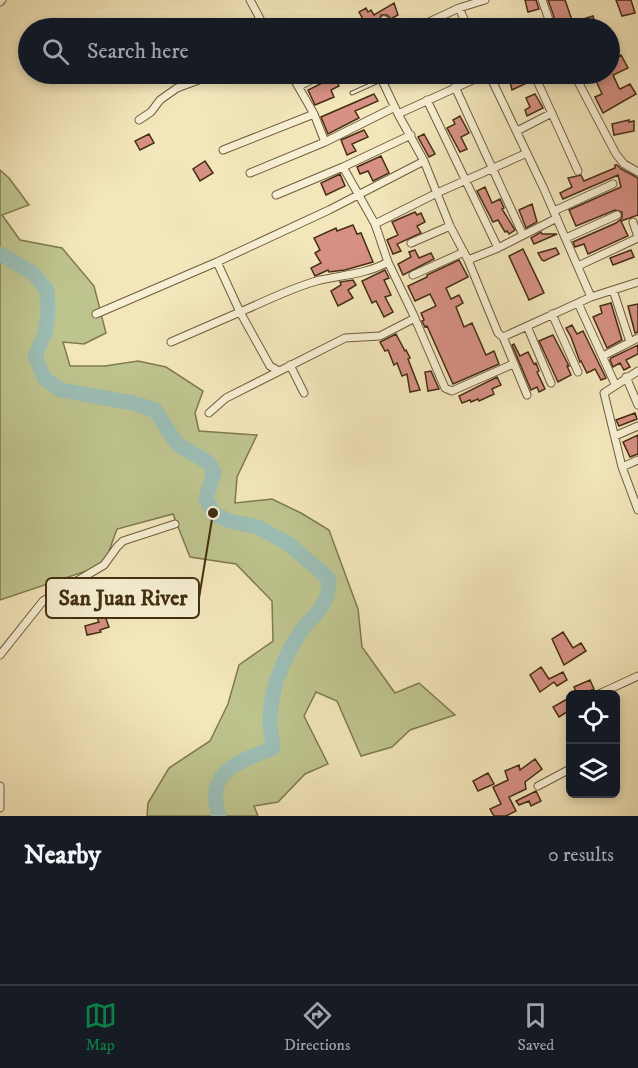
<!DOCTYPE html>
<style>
:root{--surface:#171b24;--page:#20242c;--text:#f1f3f6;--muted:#9ea1a6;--line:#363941;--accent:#0b8043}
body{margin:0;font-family:"IM FELL DW Pica",serif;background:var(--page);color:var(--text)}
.controls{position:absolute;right:18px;bottom:18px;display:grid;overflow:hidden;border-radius:9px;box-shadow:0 3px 9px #0003}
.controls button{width:54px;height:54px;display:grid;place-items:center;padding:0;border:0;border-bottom:2px solid var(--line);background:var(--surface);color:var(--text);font:30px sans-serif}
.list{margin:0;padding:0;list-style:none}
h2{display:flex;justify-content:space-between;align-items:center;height:78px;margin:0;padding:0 24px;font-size:26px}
h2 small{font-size:20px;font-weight:400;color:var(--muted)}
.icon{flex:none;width:33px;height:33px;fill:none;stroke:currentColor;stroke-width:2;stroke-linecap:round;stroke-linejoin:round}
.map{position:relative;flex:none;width:638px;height:816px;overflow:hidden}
.search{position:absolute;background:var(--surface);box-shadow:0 3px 9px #0003;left:18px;right:18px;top:18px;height:66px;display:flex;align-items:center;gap:15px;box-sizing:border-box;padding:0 21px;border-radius:33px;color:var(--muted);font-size:22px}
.sheet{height:168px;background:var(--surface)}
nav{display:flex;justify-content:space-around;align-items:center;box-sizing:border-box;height:84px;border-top:2px solid var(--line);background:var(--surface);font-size:16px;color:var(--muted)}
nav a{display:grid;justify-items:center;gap:3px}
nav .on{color:var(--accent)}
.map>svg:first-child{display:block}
.green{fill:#bec48e;stroke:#807950;stroke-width:1.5}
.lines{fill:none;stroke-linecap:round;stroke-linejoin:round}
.river{stroke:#9cbeb5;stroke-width:15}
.building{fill:#d69084;stroke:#432e11;stroke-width:1.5}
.service-casing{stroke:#6f5c3c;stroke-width:5}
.minor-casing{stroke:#6f5c3c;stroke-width:9}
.service{stroke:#f7efd3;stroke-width:3}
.minor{stroke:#f7efd3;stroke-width:7}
.leader{fill:none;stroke:#432e11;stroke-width:2}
.callout-dot{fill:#432e11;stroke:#f7efd3;stroke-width:2}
.callout{fill:#f7efd3;stroke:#432e11;stroke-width:2}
.callout-label{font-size:22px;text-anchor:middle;font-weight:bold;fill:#432e11}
</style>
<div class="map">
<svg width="638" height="816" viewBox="0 0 638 816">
<rect width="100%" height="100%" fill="#f3e6bb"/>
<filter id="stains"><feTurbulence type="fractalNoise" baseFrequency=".00333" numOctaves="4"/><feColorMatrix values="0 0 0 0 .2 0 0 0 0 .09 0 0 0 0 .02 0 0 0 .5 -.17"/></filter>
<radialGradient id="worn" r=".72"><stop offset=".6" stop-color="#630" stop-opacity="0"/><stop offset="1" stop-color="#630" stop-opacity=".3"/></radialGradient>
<path class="green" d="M0 170 9 178 29 205 2 215 20 240 62 248 94 286 106 333 84 344 63 342 70 366H105L138 361 166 367 203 391 195 413 199 431 257 435 237 477 235 503 272 499 301 513 329 530 358 609 362 647 395 693 419 683 455 715 410 730 392 747 361 756 337 701 316 692 304 716 328 764 305 774 278 802 254 806 258 816H147L148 803 169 768 210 741 228 704 239 665 273 641 272 601 236 564 190 557 173 514 117 529 104 565 0 600Z"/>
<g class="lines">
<path class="river" d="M0 254 33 273 47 291 48 313 45 334 35 356 44 378 61 390 133 403 155 410 177 444 209 463 214 472 206 498 213 513 229 521 258 527 289 544 329 579C328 611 314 611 299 634 282 661 269 693 270 725 271 733 273 741 273 748 239 762 204 771 219 816"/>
</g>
<path class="building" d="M525 0H536L539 9 528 12Z
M548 0H565L573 23 558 28Z
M616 0H631L635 13 622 16Z
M394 3 398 15 391 19 387 15H381L379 22 368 28 359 12 366 8 368 12 371 10 374 15Z
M593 16 597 28H580L577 21Z
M609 46 615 58 621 55 628 68 613 75 619 88 620 89 630 84 636 94 603 113 595 97 602 94 593 74H609Z
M526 75 529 82 512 90 510 82Z
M334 77 339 86 331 90 334 97 315 105 308 90Z
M374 94 378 101 355 111 359 118 328 134 321 117Z
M535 94 543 108 527 116 525 110 530 107 526 98Z
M460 116 469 133 461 137 467 149 460 152 447 128 455 124 453 120Z
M629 120V122L634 121V131L614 135 612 124Z
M364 130 368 137 352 144 356 151 347 155 341 140Z
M149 134 154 143 140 150 135 141Z
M424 134 435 154 429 157 418 137Z
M381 156 389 173 373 181 368 171 360 174 357 167Z
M205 161 213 173 200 181 193 169Z
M615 165H617L621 169 638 178V215L621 221 628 236 588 254 584 244 575 247 573 242 616 223 622 218V212L615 210 576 226 569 210 621 187 618 175 563 199 560 193 572 187 568 178 581 175 584 181 615 168Z
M340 174 345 186 326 195 321 183Z
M485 187 492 203 500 199 504 208 502 209 515 230 509 234 507 231 505 232 498 220 493 222 477 191Z
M532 204 537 222 526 228 519 210Z
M415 212 417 215 421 213 425 222 417 226 421 233 397 244 401 251 393 254 387 240 398 235 392 222Z
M353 225 357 234 361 233 373 262 345 270 329 272 328 270 315 276 311 268 321 263 315 253 320 250 314 238 336 228 337 231Z
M541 232 542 234H557L534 244 531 238Z
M556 248 559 254 544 261 542 260 538 253Z
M523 249 544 293 529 300 509 256Z
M415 250 419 258 431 253 434 259 403 275 398 264 411 257 409 252Z
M631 250 634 257 613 265 610 258Z
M459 260 468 277 446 288 451 299 459 295 463 303 456 307 464 327 472 323 486 355 494 351 499 364 453 384 427 326 425 327 422 321 424 320 421 313 436 306 430 294 415 301 408 286 427 277V275Z
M385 270 389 278 384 280 391 295 385 297 393 312 384 317 376 301 372 303 362 281Z
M353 280 356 285 348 290 353 298 338 306 331 291 341 285 340 282Z
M611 303 622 340 607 348 593 317 602 313 600 306Z
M638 304V332L635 333 628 306Z
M572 325 577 334 583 331 606 378 601 380 595 369 587 373 581 361 580 362 571 337 566 328Z
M396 334 405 351 406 350 410 358 408 359 420 390 410 392 407 374 402 376 397 363 394 365 388 350 385 351 380 342Z
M553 335 569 366H567L571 375 558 382 539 341Z
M514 344 520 356 528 352 534 364 536 363 539 371 537 372 545 389 539 392 537 387 531 390 512 345Z
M638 345V354L626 360 630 367 624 370 620 363 613 367 610 360 611 358Z
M431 371 439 389 428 391 425 372Z
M497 377 501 385 492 389 494 394 479 401 478 399 471 402 470 400 462 403 459 396Z
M635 413 637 419 619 426 616 420Z
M638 435V454L630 457 623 442Z
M105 616 109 627 100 630 101 632 87 635 85 626 99 622 97 618Z
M563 632 573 648 581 643 586 651 564 665 552 639Z
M541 667 549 679 563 672 567 680 557 686 554 682 540 692 530 675Z
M590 680 594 689 583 694H577L574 687Z
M567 699 570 705V710L559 717 553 707Z
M535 759 542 769 525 782 526 789 509 797 516 811 506 816H494L490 809 501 804 493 787 508 780 505 771 519 765 520 770Z
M488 773 494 784 478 791 473 781Z
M536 791 541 801 531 806 529 801 519 805 516 801Z"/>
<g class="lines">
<g class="service-casing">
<path id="service" d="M352 93 381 80"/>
</g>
<g class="minor-casing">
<path id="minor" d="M250 0 265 28
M542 0 552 28
M0 2 2 0
M459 8 468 28
M384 20 390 28
M344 28 352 26 354 28
M416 28 459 8 485 0
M291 74 314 114 325 142 395 107
M379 74 398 114 424 161 450 226 468 260 498 333 503 337 591 297 638 282
M489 74 543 187 591 297
M534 74 578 171
M574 74 616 154 624 164 638 172
M299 86 323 74
M455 87 523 235
M427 100 498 248
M398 114 486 74
M139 120 151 112 160 100 177 88 215 74
M517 131 552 113
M411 135 343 167 375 224 388 262 413 314 445 388 452 391 513 364
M223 150 314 114
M250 173 325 142
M276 195 343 167
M554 211 613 184
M633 222 638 237
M375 224 437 193 527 153
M566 238 617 215
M411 243 450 226
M468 260 498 248 557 218
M388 262C367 274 343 275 320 280 293 287 266 301 240 312L217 262 329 210 424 161
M578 266 638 238
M413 275 464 252
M613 290 630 342
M578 303 615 384
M96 314 217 262
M552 314 578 372
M527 326 551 383
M503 337 527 395
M171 342 240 312 270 366 279 371
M603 356 638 338
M290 365 304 393
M638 371 604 393 622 467 638 510
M626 377 638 405
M209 413 226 398 345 338 380 336 415 318
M615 436 638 426
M622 467 638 460
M0 655 43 601 104 565 117 547 123 541 175 524
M599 694 638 676
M0 786V808
M538 786 570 769"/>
</g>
<use href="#service" class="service"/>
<use href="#minor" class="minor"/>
</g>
<path class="leader" d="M213 513L199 598"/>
<circle class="callout-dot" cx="213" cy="513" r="6"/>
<rect class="callout" x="46" y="578" width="153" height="40" rx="6"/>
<g class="callout-label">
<text x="123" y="605">San Juan River</text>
</g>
<rect width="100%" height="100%" filter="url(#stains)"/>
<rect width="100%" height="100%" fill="url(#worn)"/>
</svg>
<div class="controls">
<button><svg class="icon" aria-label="locate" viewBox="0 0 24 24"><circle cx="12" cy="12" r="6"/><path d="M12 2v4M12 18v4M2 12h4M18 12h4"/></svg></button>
<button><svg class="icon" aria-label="layers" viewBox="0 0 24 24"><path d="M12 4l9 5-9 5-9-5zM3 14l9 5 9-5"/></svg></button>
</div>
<div class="search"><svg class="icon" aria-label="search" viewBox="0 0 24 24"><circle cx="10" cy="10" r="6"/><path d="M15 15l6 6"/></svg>Search here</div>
</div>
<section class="sheet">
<h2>Nearby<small>0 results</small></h2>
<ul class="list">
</ul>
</section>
<nav>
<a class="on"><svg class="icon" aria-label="map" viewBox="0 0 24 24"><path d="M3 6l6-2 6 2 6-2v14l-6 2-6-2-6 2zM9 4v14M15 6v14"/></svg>Map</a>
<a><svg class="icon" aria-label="directions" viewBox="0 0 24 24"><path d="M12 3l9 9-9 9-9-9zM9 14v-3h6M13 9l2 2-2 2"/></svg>Directions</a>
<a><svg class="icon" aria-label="saved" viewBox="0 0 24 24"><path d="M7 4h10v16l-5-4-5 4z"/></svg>Saved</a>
</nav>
